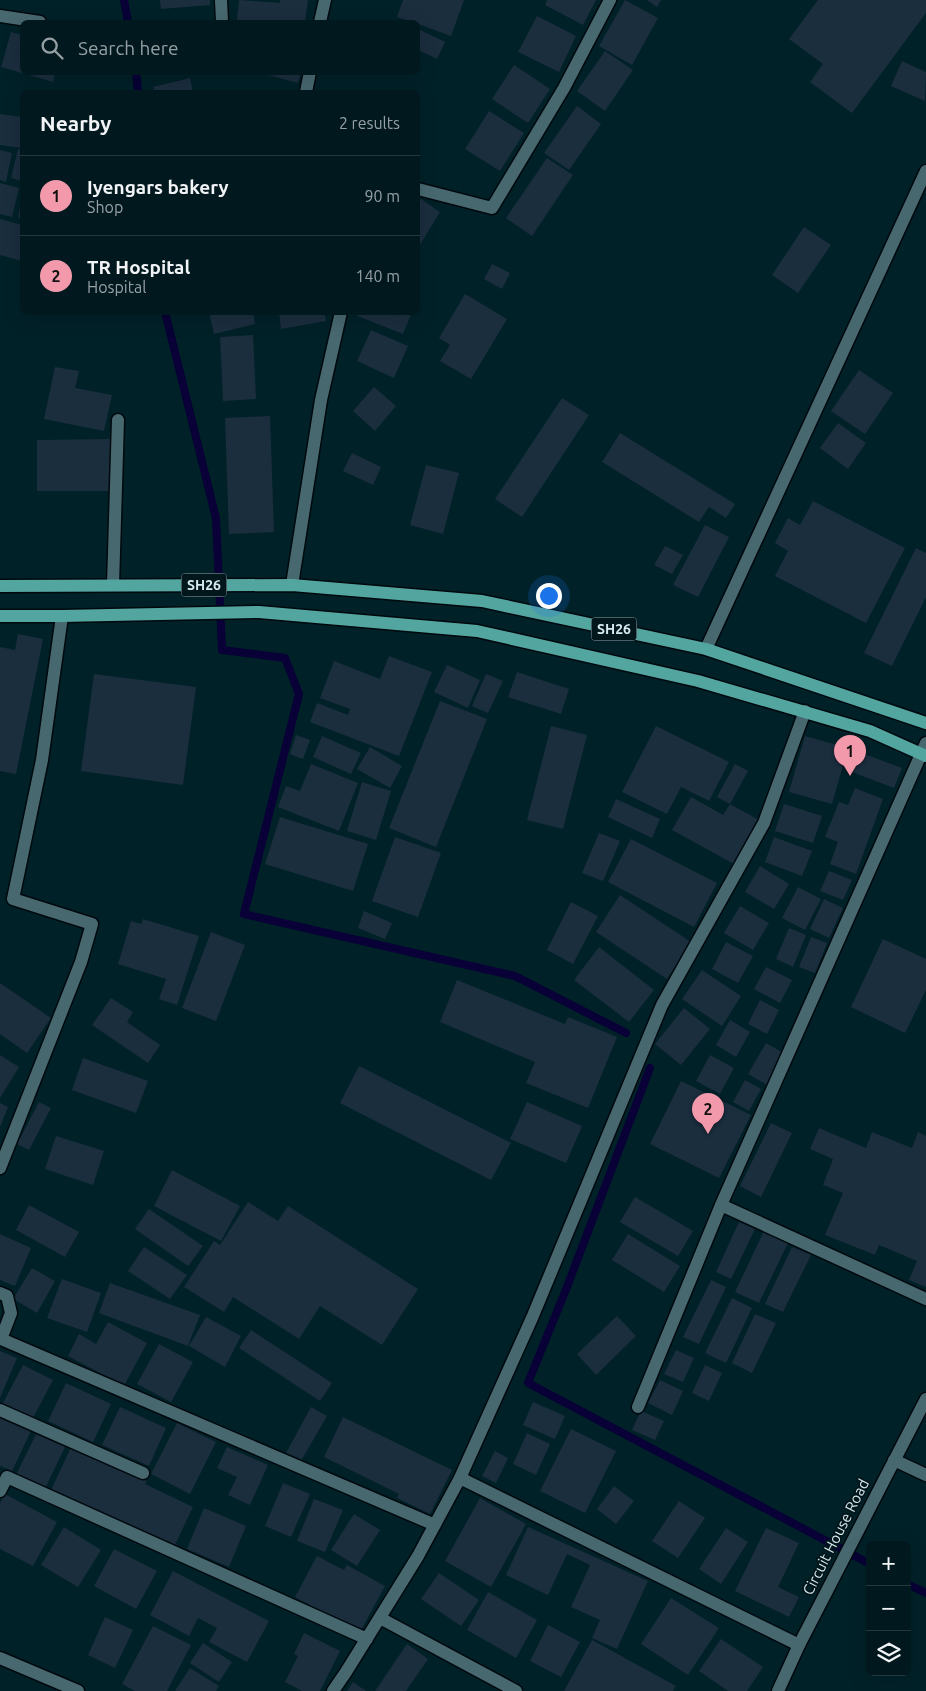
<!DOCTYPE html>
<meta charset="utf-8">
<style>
:root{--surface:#01191e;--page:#0f262b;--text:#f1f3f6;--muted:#96a0a4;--line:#23383c;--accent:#f29aac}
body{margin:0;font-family:Ubuntu,sans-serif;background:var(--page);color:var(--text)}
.controls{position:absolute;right:15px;bottom:15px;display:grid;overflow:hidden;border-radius:8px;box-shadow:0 5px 20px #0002}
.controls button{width:45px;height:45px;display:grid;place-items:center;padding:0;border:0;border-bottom:1px solid var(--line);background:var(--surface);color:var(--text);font:25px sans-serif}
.you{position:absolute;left:548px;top:595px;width:18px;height:18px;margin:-12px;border:4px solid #fff;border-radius:50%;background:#1a73e8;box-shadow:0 0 0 8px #1a73e833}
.badge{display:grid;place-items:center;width:32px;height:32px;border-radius:50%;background:var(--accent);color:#111;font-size:16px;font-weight:700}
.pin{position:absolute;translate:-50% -41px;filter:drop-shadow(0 1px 2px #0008)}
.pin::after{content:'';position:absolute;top:26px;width:18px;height:15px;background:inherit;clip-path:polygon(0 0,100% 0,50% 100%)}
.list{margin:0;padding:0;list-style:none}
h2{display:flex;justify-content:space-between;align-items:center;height:65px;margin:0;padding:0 20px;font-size:21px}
h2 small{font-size:16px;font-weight:400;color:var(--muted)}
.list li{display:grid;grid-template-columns:32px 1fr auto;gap:15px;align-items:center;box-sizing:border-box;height:80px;padding:0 20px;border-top:1px solid var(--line)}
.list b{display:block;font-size:19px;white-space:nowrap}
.list p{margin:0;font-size:16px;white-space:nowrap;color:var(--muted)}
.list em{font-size:16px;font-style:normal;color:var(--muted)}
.icon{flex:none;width:28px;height:28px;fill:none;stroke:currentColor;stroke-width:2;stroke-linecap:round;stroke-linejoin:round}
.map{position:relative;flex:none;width:926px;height:1691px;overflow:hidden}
.search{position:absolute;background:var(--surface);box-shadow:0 5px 20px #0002;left:20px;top:20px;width:400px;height:55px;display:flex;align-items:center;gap:12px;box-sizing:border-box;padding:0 18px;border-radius:8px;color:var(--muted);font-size:19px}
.panel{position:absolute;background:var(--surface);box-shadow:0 5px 20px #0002;left:20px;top:90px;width:400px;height:225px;border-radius:8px}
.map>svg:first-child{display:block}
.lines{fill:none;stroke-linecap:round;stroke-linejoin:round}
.stream{stroke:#080036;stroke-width:8}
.building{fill:#1b2e3e}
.minor-casing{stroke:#00090e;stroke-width:15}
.tertiary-casing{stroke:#00090e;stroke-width:15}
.primary-casing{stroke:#00090e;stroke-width:15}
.minor{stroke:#486870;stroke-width:12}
.tertiary{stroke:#486870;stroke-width:12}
.primary{stroke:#53a5a0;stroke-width:12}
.labels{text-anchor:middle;stroke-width:4;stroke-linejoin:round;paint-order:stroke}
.shield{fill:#01171c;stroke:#98aaaf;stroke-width:1}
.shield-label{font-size:14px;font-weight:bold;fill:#d8e9ee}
.street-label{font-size:15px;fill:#d8e9ee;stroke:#01171c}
</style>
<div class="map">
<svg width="926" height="1691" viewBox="0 0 926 1691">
<rect width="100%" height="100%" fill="#012128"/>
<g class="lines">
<path class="stream" d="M124 0 128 22
M136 72 138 92
M165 312 216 518 222 650 285 658 299 694 244 914 515 976 626 1033
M650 1068 567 1287 528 1383 870 1564
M907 1584 926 1593"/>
</g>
<path class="building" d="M160 0H210V5L161 9Z
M239 0 280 3V0H308L305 22H267L237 20Z
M403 0H464L451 36 418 24V22H412L397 17Z
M547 0H596L583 25 545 5Z
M625 0 658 18 632 65 599 46Z
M647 0H661L657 7Z
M818 0H926V13L852 113 810 82 823 64 789 39Z
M537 16 576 36 559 72 518 52Z
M418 29 445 42 437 59 418 50Z
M11 32 22 35V72H55L53 82 1 67Z
M605 51 633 70 605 111 577 91Z
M902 61 926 72 925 101 891 86Z
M514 65 550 89 528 123 492 99Z
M257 72H301L298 83Z
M190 78 193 92H155L153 87Z
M577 106 601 124 569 170 544 153Z
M489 111 524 133 500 171 465 149Z
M0 114 22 117V148L0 145Z
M18 149 22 150V181L11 178Z
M0 150 12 153 6 182 0 180Z
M547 158 573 175 532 236 506 218Z
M0 183 19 188 12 217 0 214Z
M22 197V219L18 218Z
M418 197 440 212 418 248Z
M0 219 22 225V261L0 255Z
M804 227 831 245 798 293 772 275Z
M492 264 510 273 502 289 484 279Z
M465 294 507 319 471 379 440 361 450 345 439 338Z
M209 312H253L255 324 214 334Z
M279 312H324L326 321 281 329Z
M356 312H412L403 334 355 315Z
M371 330 408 346 394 378 357 361Z
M253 335 256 399 223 401 220 337Z
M55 367 79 371 75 388 112 395 104 431 44 419Z
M859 370 893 393 865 434 831 411Z
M374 387 396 406 375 431 353 411Z
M562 398 589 415 522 517 495 499Z
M270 416 274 532 229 534 225 418Z
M838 423 866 443 848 469 820 448Z
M620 433 735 504 726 518 709 507 699 522 602 462Z
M112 439V491H37V440Z
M352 453 381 467 373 485 343 471Z
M426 465 459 473 443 534 410 525Z
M813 501 905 548 866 623 775 576 788 551 775 543 788 518 800 525Z
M705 525 729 537 698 597 673 585Z
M665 546 683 555 672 574 654 565Z
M916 548 926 553V597L892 666 864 653Z
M18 634 43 639 16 774 0 771V647L15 650Z
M389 656 432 672 399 756 310 722 317 703 348 715 350 709 320 698 334 661 380 679Z
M447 665 480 680 468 708 434 692Z
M517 672 569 689 561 714 508 697Z
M94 674 196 687 183 785 81 771Z
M486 674 503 681 488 713 472 706Z
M440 701 487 719 436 847 389 828Z
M551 726 587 735 563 829 527 820Z
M656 726 729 762 709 801 681 787 667 814 622 792Z
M296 735 310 740 303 759 290 754Z
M322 736 361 753 351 774 313 757Z
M805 736 848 748 832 804 789 792Z
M370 747 402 766 390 788 357 769Z
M859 752 902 768 894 788 852 772Z
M311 764 358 783 339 831 278 807 286 786 300 791Z
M735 764 748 771 730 804 717 797Z
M362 782 391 791 376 840 347 831Z
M855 788 883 799 856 874 830 864 838 842 825 837 839 802 848 805Z
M691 797 723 815 730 804 759 820 734 864 672 830Z
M616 799 660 819 652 838 608 817Z
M784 804 822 816 813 843 775 831Z
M280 817 368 844 353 891 265 864Z
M599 833 620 841 603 881 582 873Z
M395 837 441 853 418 917 372 901Z
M774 837 812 851 802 876 765 862Z
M631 839 717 883 694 927 608 882Z
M760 866 789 884 774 909 745 892Z
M829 871 852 880 843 900 820 891Z
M798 887 821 899 805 930 782 918Z
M620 895 691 942 667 979 596 932Z
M824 899 843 908 829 938 810 929Z
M571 902 598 916 573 964 547 950Z
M740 906 769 923 753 950 724 933Z
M364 911 392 923 385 939 358 928Z
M143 919 199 936 177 1005 159 999 166 979 118 964 131 921 141 924Z
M789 928 806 935 793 967 776 959Z
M211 932 245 945 216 1021 182 1008Z
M811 937 827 943 815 973 799 967Z
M883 939 926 959V990L905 1033 851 1007Z
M726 942 753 956 738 983 712 969Z
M599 947 654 990 629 1022 574 980Z
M766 967 792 980 780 1003 754 989Z
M702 970 741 996 722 1026 682 999Z
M457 980 565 1024 568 1017 617 1037 588 1108 526 1083 535 1062 440 1022Z
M0 983 51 1018 27 1053 0 1034Z
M111 998 133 1012 127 1022 160 1045 148 1063 92 1025Z
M760 1000 779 1010 767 1034 748 1024Z
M684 1008 710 1029 681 1065 655 1044Z
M730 1020 750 1032 736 1057 716 1045Z
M766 1043 787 1055 769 1086 748 1074Z
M0 1055 19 1067 0 1098Z
M710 1055 734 1068 720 1094 696 1081Z
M83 1058 148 1081 136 1113 72 1090Z
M359 1066 511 1143 491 1180 340 1103Z
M745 1080 761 1089 749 1111 733 1102Z
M681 1081 751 1115 719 1178 650 1144Z
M39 1102 51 1108 29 1150 17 1144Z
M527 1102 582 1126 566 1163 510 1139Z
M0 1103 8 1107 0 1127Z
M771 1123 792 1133 761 1197 740 1186Z
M819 1128 866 1148 872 1132 912 1148 918 1132 926 1136V1287L909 1280 917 1261 879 1245 875 1255 825 1235 843 1193 823 1185 833 1159 810 1149Z
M56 1136 104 1151 93 1185 45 1169Z
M172 1170 240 1206 221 1241 154 1206Z
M635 1197 693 1231 678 1256 620 1222Z
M248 1202 278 1221 288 1206 418 1289 382 1345 320 1306 299 1339 233 1297 224 1312 184 1287 214 1241 220 1245Z
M29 1205 79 1232 65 1257 16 1230Z
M149 1209 203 1246 188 1266 135 1229Z
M739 1222 755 1229 731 1279 716 1272Z
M764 1231 788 1243 759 1303 735 1292Z
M0 1234 31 1248 15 1286 0 1280Z
M628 1234 680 1266 664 1292 612 1260Z
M144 1247 187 1275 170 1299 128 1271Z
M792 1247 811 1255 783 1312 765 1304Z
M32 1268 55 1281 37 1313 13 1299Z
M62 1279 101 1293 87 1332 47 1318Z
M711 1280 726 1287 699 1344 683 1337Z
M110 1283 200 1315 188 1346 99 1313Z
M732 1298 752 1308 726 1363 705 1353Z
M755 1314 776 1323 752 1373 732 1363Z
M617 1316 636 1336 596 1375 577 1354Z
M206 1317 241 1336 225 1367 189 1346Z
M108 1322 147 1343 124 1386 68 1356 79 1334 96 1344Z
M251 1330 332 1383 320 1401 239 1348Z
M159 1344 193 1362 171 1402 137 1384Z
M676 1350 694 1358 683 1382 664 1374Z
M0 1351 17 1358 0 1398Z
M23 1365 53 1380 33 1418 3 1403Z
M705 1365 722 1373 709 1401 692 1393Z
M660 1380 683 1391 672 1415 648 1403Z
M66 1383 111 1404 93 1442 48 1421Z
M533 1402 565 1416 555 1439 523 1425Z
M120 1407 166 1428 149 1466 102 1445Z
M311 1407 327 1416 301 1461 286 1453Z
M641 1411 664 1421 655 1440 632 1430Z
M0 1417 31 1431 12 1471 0 1466Z
M343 1417 452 1470 430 1514 397 1498 399 1494 324 1457Z
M177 1423 216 1442 190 1494 151 1474Z
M571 1429 616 1451 585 1513 540 1491Z
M527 1433 550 1444 536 1475 513 1464Z
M36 1434 65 1447 44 1491 15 1477Z
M72 1445 147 1481 145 1484 193 1507 173 1549 51 1490Z
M227 1447 268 1465 250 1505 228 1495 237 1477 217 1468Z
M495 1451 508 1458 496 1483 482 1476Z
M283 1483 310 1494 291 1537 265 1526Z
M614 1486 634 1501 616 1524 597 1509Z
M5 1494 57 1522 33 1566 0 1549V1503Z
M480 1498 526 1524 491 1587 445 1561Z
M314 1499 343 1510 325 1552 297 1541Z
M679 1501 705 1518 678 1558 652 1541Z
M204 1508 246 1526 229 1567 187 1549Z
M354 1514 380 1530 357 1566 331 1550Z
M64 1527 101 1550 78 1587 41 1565Z
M528 1527 648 1581 617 1649 592 1638 600 1620 571 1607 590 1565 567 1554 548 1595 506 1575Z
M726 1528 748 1542 721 1584 699 1569Z
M766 1528 799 1543 778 1587 799 1597 789 1617 735 1591Z
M114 1549 157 1571 136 1609 94 1586Z
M317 1556 344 1570 347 1565 385 1586 360 1632 295 1597Z
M173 1571 269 1621 247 1662 209 1642 217 1628 198 1618 189 1636 150 1615Z
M439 1573 479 1600 461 1626 421 1599Z
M488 1592 537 1620 516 1658 467 1630Z
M671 1598 719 1628 688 1675 641 1644Z
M105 1617 133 1630 115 1668 88 1655Z
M548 1625 580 1642 561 1677 530 1661Z
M153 1626 191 1645 167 1691H135L122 1684Z
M304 1633 340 1651 320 1691H302L285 1682 298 1656 294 1654Z
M721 1639 763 1667 747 1691H728L699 1671Z
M592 1640 676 1686 673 1691H564Z
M203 1643 232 1662 219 1682 190 1663Z
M407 1644 428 1659 406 1691H375Z
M190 1668 219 1686 216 1691H175Z
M353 1682 366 1691H347Z"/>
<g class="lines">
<g class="minor-casing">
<path id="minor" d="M221 0 222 22
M0 16 40 22
M320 22 325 0
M306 92 310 72
M418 189 492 208 564 88 610 0
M113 585 118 420
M292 585 321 400 341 312
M706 649 926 171
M0 1168 81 962 92 924 13 899 42 760 62 616
M721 1205 926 1299
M0 1293 7 1296 11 1313 1 1339 435 1525
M638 1407 721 1205 926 743
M0 1410 143 1473
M460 1478 799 1645
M0 1491 7 1477 367 1639
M380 1618 516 1691
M0 1658 78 1691
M333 1691 346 1672 418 1556 460 1478 532 1318 662 1005 764 823 805 711"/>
</g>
<g class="tertiary-casing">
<path id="tertiary" d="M894 1460 926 1475
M778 1691 799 1645 926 1399"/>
</g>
<g class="primary-casing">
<path id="primary" d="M0 586 292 585 482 601 706 649 926 723
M0 616H62L259 612 477 631 698 681 870 731 926 756"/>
</g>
<use href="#minor" class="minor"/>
<use href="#tertiary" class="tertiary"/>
<use href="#primary" class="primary"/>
</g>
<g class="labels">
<g class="shield">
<rect x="181.5" y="573.5" width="45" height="23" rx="4"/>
<rect x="591.5" y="617.5" width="45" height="23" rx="4"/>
</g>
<g class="shield-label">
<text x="204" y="590">SH26</text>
<text x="614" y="634">SH26</text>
</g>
<g class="street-label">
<text transform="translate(836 1537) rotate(-63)" y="5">Circuit House Road</text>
</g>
</g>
</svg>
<div class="controls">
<button>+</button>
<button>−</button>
<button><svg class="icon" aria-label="layers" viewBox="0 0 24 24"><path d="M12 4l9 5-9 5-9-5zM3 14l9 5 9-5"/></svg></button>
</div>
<div class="you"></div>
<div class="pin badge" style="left:850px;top:776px">1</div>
<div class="pin badge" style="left:708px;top:1134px">2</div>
<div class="search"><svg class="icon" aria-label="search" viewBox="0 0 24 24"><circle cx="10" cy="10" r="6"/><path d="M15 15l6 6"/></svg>Search here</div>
<section class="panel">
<h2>Nearby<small>2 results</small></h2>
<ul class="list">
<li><span class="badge">1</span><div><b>Iyengars bakery</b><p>Shop</p></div><em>90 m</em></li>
<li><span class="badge">2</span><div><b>TR Hospital</b><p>Hospital</p></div><em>140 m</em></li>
</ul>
</section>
</div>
